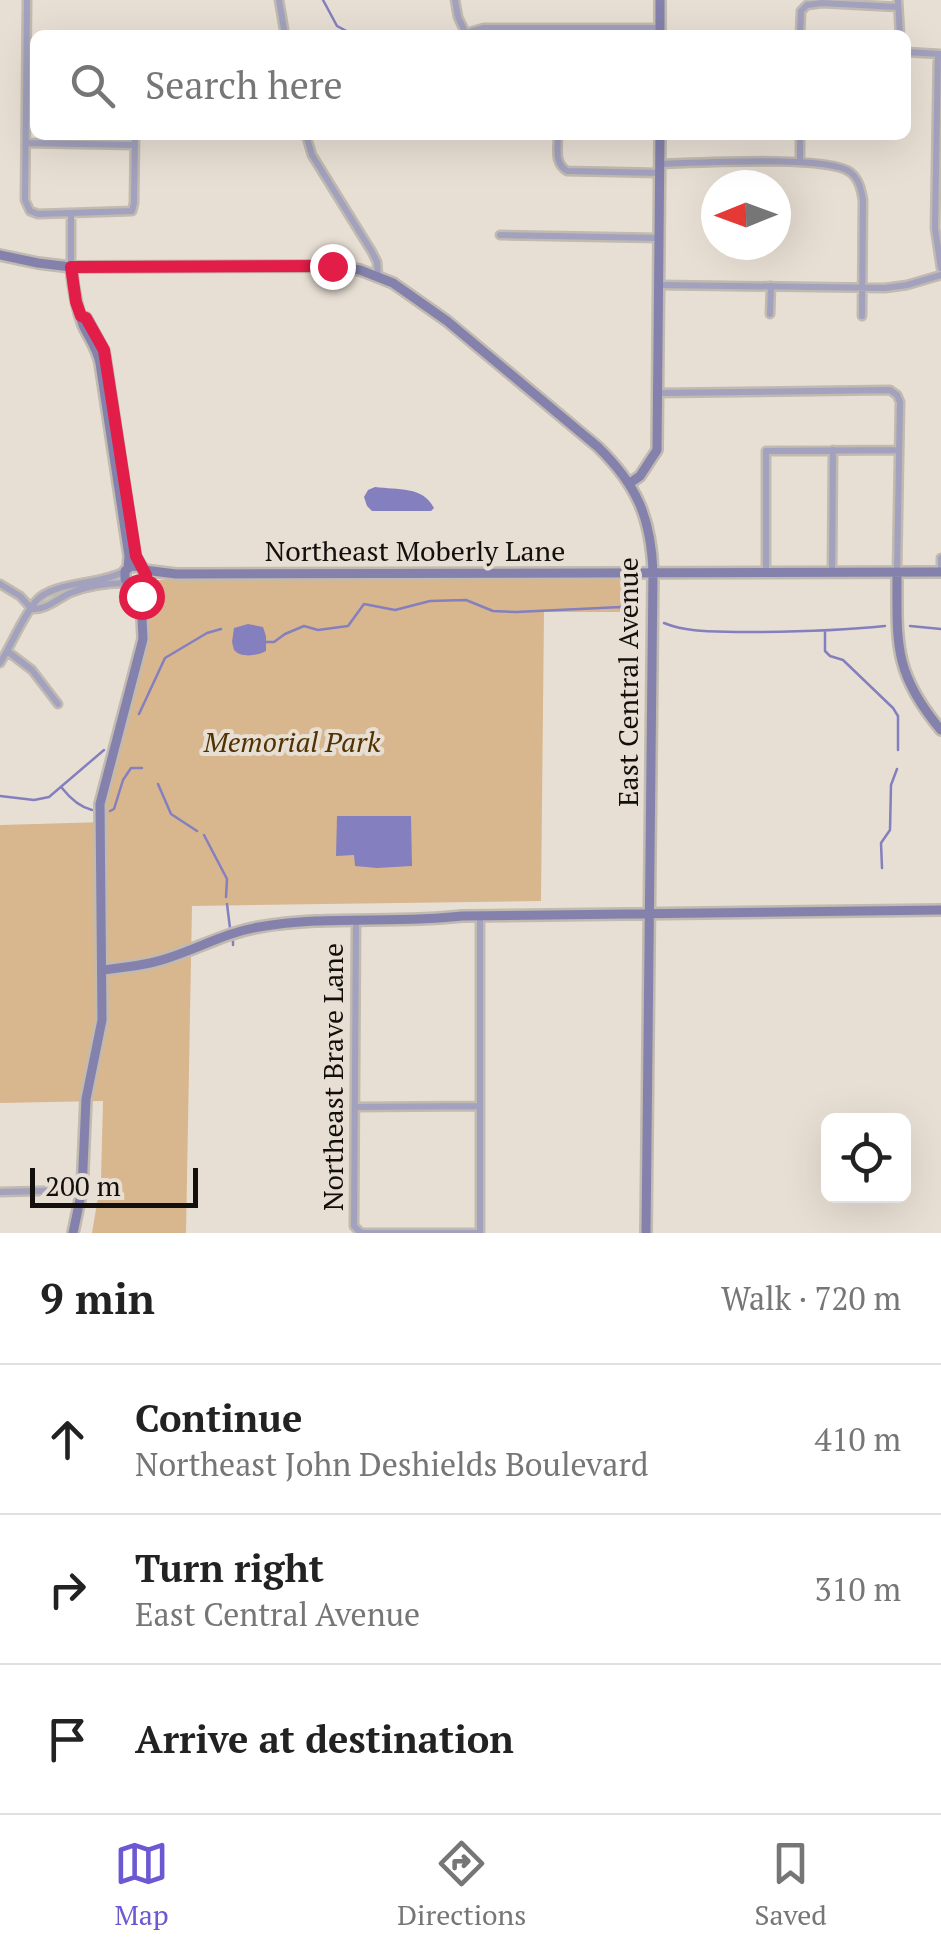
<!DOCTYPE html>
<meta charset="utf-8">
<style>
:root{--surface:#fff;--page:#f2f2f2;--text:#222;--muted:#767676;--line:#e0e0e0;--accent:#6d58d2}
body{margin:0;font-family:"PT Serif",serif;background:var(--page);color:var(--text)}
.controls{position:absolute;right:30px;bottom:30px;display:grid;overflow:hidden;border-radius:15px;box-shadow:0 10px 40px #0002}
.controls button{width:90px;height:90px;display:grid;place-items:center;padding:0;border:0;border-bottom:2px solid var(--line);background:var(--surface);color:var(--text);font:50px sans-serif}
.compass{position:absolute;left:701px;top:170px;width:90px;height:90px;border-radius:50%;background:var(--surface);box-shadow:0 10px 40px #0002;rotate:269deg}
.scale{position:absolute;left:30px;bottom:25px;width:168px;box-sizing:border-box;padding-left:10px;border:5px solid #120f0c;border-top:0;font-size:28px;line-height:35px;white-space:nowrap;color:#120f0c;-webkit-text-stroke:8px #e8dfd4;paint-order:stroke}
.stop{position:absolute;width:30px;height:30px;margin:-22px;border:8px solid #e11d48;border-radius:50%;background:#fff}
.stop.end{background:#e11d48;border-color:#fff;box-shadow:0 2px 10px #0008}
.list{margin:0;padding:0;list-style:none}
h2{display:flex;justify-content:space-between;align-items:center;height:130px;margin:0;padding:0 40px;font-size:42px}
h2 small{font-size:32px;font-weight:400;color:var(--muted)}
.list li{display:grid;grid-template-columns:65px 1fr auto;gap:30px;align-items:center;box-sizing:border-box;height:150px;padding:0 40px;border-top:2px solid var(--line)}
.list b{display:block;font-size:38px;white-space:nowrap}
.list p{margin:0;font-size:32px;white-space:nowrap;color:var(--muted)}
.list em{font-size:32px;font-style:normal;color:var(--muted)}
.icon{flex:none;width:55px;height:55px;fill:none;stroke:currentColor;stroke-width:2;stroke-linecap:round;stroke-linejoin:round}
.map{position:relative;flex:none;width:941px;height:1233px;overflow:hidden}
.search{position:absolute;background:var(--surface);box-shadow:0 10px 40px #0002;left:30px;right:30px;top:30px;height:110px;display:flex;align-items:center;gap:25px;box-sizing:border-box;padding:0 35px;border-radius:15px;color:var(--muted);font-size:38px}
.sheet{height:580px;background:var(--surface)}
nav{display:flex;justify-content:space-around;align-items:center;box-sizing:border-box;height:140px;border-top:2px solid var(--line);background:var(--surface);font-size:28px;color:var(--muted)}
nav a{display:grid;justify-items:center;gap:5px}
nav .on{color:var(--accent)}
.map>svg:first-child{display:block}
.green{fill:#d9b78e}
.water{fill:#847fbe}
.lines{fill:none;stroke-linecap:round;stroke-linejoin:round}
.stream{stroke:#847fbe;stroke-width:2.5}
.street-casing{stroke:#c1bab0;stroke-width:11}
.secondary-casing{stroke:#c1bab0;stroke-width:14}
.street{stroke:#a2a1be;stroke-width:6}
.secondary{stroke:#8482ac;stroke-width:9}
.route{stroke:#e11d48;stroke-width:12}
.labels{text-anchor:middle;stroke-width:8;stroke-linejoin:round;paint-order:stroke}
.street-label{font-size:28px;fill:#120f0c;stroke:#e8dfd4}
.park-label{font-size:28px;font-style:italic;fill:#513200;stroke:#e8dfd4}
</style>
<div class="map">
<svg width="941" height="1233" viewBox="0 0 941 1233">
<rect width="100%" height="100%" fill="#e8dfd4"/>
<path class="green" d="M632 577 637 579V612H544L541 901 192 906 186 1233H92L101 1179 103 1101 0 1103V825L105 822 106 800 148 643 146 586 156 580Z"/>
<path class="water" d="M375 487C398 490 423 486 434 508L431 511H372L367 506 364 497 368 490Z
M248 624 263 627 266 636V651C257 656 241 658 234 650L232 642 234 628Z
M337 816H411L412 866 377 868 355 866 354 855 336 856Z"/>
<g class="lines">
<path class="stream" d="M323 0 337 26 354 35
M664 623C688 633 717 631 742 632 790 632 837 631 885 626
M910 626 941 629
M825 632V651L830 656 843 660 893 708 898 716V750
M266 642H274L285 634 304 626 318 630 348 626 364 604 395 610 430 601 466 600 493 611 516 612 621 607 639 610
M139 714 165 658 207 633 221 629
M158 784 171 814 197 831
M62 788C69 797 80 807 92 810
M0 796 34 800 49 797 104 750
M110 811 114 809 123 780 131 768H142
M204 835 227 879 226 897
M882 868 881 843 890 830 891 785 897 769
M227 904 230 928
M233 940V945"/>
<g class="street-casing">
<path id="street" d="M27 0 25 200 30 211 38 214 132 211 134 203 135 135
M279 0 285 35
M455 0 458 17 466 34
M898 0 900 35
M466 33 484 28H660
M800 35 801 11 807 5 822 3 898 7
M906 52 940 54
M938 54 935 228 941 268
M306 135 312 155 372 252 377 262 378 276
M558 135C558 149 554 163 567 171L660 173
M800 135V162
M26 143 135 145
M660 164C695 163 827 155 850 172 859 179 861 189 863 200L862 316
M71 214V267
M500 235 659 238
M660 285 885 288 907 285 941 275
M770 314 771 286
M658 393 890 390 897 395 900 402 897 572
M766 572V451L898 450
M832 572 833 450
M941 572V558
M0 584 20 596 32 609
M32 609C46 610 57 599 70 593 87 586 108 583 127 583
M7 651 32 670 58 704
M0 663C12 644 22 618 36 601 53 581 101 585 125 571
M356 920 354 1226 360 1232 364 1233H480V916
M355 1107 480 1106
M0 1192 82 1190"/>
</g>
<g class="secondary-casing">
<path id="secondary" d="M660 35V0
M0 255 38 263 71 267 332 266 360 270 393 283 447 321 598 447C637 485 651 518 653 572L646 1233
M71 267C73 287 76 306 83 325 89 338 97 348 100 363L129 556 128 568
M81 316 86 318 104 351 135 556 146 575 141 585 131 586 125 579V571L131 566 142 567
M630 483 640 476 657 450 660 135
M144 570 176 574 941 572
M897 573C897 643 893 673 941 730
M103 970C126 967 149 965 171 957 201 947 228 932 259 927 326 915 395 924 462 916L941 910
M73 1233 82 1190 86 1099 102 1020 100 804 143 639 141 596 144 583"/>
</g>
<use href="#street" class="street"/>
<use href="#secondary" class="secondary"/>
</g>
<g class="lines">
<path class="route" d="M141 596 146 575 136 556 104 350 86 318 81 316 76 302 71 267 332 266"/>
</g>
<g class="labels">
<g class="street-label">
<text x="415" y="561">Northeast Moberly Lane</text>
<text transform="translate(628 682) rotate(-90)" y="10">East Central Avenue</text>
<text transform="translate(333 1077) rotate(-90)" y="10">Northeast Brave Lane</text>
</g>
<g class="park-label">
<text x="292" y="752">Memorial Park</text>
</g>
</g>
</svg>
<div class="controls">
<button><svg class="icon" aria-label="locate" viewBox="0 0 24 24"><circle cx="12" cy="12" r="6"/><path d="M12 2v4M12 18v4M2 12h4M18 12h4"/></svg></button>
</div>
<svg class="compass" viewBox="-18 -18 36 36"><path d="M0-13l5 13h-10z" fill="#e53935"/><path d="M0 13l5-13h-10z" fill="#767676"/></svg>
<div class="scale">200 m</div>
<div class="stop" style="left:141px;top:596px"></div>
<div class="stop end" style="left:332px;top:266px"></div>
<div class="search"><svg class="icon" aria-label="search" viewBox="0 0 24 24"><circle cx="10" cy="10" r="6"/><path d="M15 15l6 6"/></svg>Search here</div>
</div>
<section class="sheet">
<h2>9 min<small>Walk · 720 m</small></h2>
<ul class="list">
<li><svg class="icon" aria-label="ahead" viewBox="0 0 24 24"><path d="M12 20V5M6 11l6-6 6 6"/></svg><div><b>Continue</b><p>Northeast John Deshields Boulevard</p></div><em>410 m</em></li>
<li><svg class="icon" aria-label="right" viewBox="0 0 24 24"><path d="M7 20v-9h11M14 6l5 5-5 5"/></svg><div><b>Turn right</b><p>East Central Avenue</p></div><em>310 m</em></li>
<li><svg class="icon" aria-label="arrive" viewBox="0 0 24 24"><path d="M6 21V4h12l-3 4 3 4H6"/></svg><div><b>Arrive at destination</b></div></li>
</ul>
</section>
<nav>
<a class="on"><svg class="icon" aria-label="map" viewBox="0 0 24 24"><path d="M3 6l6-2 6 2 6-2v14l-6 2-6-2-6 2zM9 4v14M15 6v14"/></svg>Map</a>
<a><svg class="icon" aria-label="directions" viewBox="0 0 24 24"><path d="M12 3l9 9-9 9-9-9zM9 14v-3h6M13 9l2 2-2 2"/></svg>Directions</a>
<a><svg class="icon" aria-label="saved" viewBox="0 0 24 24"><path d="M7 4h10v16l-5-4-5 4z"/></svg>Saved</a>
</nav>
